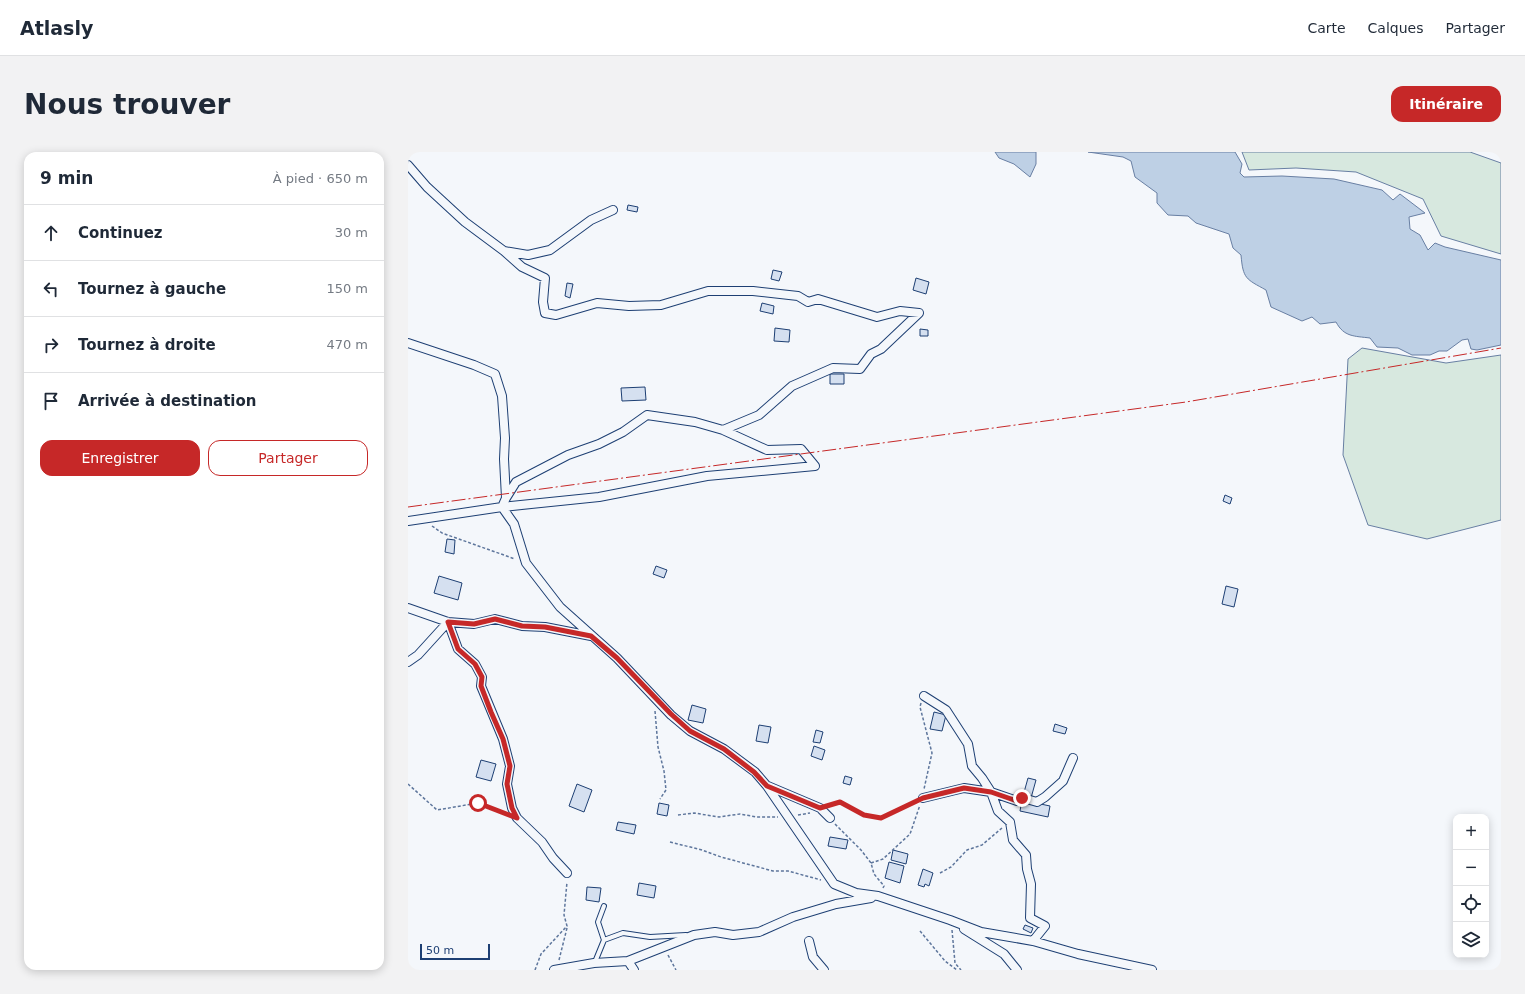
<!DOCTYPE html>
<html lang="fr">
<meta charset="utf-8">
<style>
:root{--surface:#fff;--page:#f2f2f3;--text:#1f2937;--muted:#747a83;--line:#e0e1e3;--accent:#c62828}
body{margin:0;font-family:"DejaVu Sans",sans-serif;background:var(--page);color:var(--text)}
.controls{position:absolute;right:12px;bottom:12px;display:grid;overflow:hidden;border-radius:8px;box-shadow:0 2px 10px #0003}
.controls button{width:36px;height:36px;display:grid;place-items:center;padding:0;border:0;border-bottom:1px solid var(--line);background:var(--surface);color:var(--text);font:20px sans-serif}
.scale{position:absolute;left:12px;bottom:10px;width:70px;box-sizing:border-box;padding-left:4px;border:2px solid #1d3f73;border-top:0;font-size:11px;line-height:14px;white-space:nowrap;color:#1d3f73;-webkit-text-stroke:3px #f4f7fb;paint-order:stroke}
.stop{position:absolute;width:12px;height:12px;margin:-9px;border:3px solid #c62828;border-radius:50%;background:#fff}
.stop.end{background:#c62828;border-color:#fff;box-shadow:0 1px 4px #0008}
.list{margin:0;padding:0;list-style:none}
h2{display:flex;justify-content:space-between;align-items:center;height:52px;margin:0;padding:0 16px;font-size:17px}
h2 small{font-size:13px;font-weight:400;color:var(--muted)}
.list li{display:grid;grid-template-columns:26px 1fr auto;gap:12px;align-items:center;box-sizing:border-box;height:56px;padding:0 16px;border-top:1px solid var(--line)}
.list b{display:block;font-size:15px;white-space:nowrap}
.list em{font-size:13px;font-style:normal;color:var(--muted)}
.actions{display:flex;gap:8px;padding:12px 16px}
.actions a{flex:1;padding:9px 0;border:1px solid var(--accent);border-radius:12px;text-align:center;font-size:14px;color:var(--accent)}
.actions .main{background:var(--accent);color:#fff}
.icon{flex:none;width:22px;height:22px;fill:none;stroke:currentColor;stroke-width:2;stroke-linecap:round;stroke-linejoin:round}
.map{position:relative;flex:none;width:1093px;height:818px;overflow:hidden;border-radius:12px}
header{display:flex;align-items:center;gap:24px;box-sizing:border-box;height:56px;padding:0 20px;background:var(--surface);border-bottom:1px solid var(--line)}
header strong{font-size:19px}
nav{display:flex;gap:22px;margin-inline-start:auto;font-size:14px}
.intro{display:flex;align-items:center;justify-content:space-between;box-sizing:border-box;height:96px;padding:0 24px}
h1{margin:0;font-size:28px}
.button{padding:10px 18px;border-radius:12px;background:var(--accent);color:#fff;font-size:14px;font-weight:700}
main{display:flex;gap:24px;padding:0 24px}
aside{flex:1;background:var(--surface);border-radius:12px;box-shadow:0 2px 10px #0003}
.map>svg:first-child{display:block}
.green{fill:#d7e8df;stroke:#687fa3}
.water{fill:#bed0e5;stroke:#687fa3}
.building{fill:#d5e0f0;stroke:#1d3f73}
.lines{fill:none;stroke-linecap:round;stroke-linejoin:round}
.service-casing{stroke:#1d3f73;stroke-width:6}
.minor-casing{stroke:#1d3f73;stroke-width:10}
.path{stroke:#5e769c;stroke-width:1.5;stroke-dasharray:3 2;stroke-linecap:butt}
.service{stroke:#f4f7fb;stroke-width:4}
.minor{stroke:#f4f7fb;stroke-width:8}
.power{stroke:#c62828;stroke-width:1;stroke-dasharray:14 3 2 3;stroke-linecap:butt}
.route{stroke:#c62828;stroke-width:5}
</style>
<header>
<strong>Atlasly</strong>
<nav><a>Carte</a><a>Calques</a><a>Partager</a></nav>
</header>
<div class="intro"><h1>Nous trouver</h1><a class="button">Itinéraire</a></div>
<main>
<aside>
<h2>9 min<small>À pied · 650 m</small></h2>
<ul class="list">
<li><svg class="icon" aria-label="ahead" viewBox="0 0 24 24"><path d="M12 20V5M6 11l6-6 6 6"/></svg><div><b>Continuez</b></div><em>30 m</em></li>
<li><svg class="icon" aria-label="left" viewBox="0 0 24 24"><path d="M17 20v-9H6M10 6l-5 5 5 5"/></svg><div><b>Tournez à gauche</b></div><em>150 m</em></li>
<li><svg class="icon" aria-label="right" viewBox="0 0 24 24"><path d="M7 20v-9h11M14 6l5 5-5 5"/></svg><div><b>Tournez à droite</b></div><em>470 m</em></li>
<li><svg class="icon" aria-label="arrive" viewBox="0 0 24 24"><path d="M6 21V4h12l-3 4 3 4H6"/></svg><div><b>Arrivée à destination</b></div></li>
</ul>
<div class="actions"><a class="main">Enregistrer</a><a>Partager</a></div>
</aside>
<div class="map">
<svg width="1093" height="818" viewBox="0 0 1093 818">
<rect width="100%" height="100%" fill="#f4f7fb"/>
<path class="green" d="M834 0H1062L1093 11V102L1033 84 1015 47 948 20 888 16 841 18Z
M954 196 1038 211 1093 203V368L1019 387 960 373 935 303 940 207Z"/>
<path class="water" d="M587 0H628V12L622 25 606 12 591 6Z
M680 0H827L834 12 832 21 836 25 874 24 926 27 974 38 985 48 992 42 1017 61 1001 65 1002 77 1012 83 1020 98 1027 91 1037 95 1093 108V193L1069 198 1063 197 1060 187 1054 188 1039 199H1031L1022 203H1004L990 196 969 195 962 186C946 184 936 185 928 170L912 172 904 165 894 169 863 155 858 138C838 127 835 127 833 103L825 96 821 82 788 71 780 64 760 63 749 51V41L727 25 723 9 715 5Z"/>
<path class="building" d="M220 53 230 55 229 60 219 58Z
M365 118 374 120 371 129 363 127Z
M508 126 521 130 518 142 505 138Z
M159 131 165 132 162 146 157 144Z
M354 151 366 154 365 162 352 159Z
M367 176 382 178 381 190 366 189Z
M512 177 520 178V184H512Z
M422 222H436V232H422Z
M237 235 238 248 214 249 213 236Z
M817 343 824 346 822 352 815 349Z
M39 387 47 388 46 402 37 400Z
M248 414 259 418 256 426 245 422Z
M31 424 54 431 50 448 26 441Z
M818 434 830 437 826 455 814 452Z
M284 553 298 557 295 571 280 568Z
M526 560 538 563 534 579 522 577Z
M647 572 659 576 657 582 645 579Z
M351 573 363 575 360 591 348 589Z
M408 578 415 580 412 591 405 590Z
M406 594 417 598 414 608 403 604Z
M73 608 88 612 83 629 68 625Z
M437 624 444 626 442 633 435 631Z
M620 626 628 628 623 646 615 644Z
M169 632 184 638 176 660 161 654Z
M614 648 642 654 640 665 612 659Z
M251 651 261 653 259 664 249 662Z
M210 670 228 673 226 682 208 678Z
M422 685 440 688 438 697 420 694Z
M485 698 500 702 498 712 483 708Z
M481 710 496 714 492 731 477 726Z
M515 717 525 721 521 734 517 732 516 735 510 733Z
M231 731 248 734 246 746 229 743Z
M179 735 193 736 191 750 178 748Z
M617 773 625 776 623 781 615 777Z"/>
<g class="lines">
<g class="service-casing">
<path id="service" d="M196 788 215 781 242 785 278 783
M187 810 196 788 190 770 196 754"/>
</g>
<g class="minor-casing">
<path id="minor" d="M0 13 19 35 57 70 96 99 120 103 142 98 183 68 205 58
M96 99 114 115 137 126 135 150 137 161 148 163 189 151 221 154 253 153 300 139H345L390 144 400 150 410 147 469 165 492 159 511 161 473 197 463 202 452 217 425 216 384 234 351 263 315 278 287 270 239 263 215 280 191 292 160 303 108 330 98 346
M0 191 66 213 87 222 94 244 97 286 96 307 98 346 94 355 191 345 299 324 407 314 393 297 359 298 315 278
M0 369 94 355 106 372 118 411 152 455 209 506 263 563 282 579 316 597 347 620 359 634 426 732 448 741 470 744 542 768 573 780 625 789 670 802 744 818
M0 456 40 470 66 472 87 467 114 474 137 475 183 484
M40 470 50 497 67 512 74 525 73 534 95 587 102 614 99 632 104 656 109 666 134 690 145 706 159 721
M0 510 10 503 40 470
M516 544 538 558 560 592 564 614 574 626 583 640 609 649 615 646 629 650 637 645 655 629 665 606
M360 634 412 656 422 666
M515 646 556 636 583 640 590 659 602 670 605 688 618 703 619 717 623 732 622 766 637 774 625 789
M556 777 596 802 609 818
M401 789 405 805 416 818
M220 809 226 818
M146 818 186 811 220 809 286 783 307 780 325 783 351 780 385 765 428 752 463 746"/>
</g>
<path class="path" d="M24 374 34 381 107 407
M513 551 512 555 524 601 516 637
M247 559 250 595 256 619 258 638 252 647
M0 632 29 658 70 651 96 661
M422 653 432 650 456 663 473 666 507 650
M270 663 286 661 311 665 332 662 349 665H370
M390 663 402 661
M427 672 453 698 463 711 466 722 476 734 475 736
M262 690 294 698 313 705 365 719H380L413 728
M463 711 475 707 502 682 512 653
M532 721 543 715 559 698 574 693 594 676
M544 778 547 811 553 818
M512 779 537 809 549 818
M260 803 268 818
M151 808 159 776
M127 818 133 802 159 774 156 763 159 730"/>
<use href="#service" class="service"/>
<use href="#minor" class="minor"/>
<path class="power" d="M0 355 778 250 1093 196"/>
</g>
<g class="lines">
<path class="route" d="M70 651 109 666 104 656 99 632 102 614 95 587 83 560 73 534 74 525 67 512 50 497 40 470 66 472 87 467 114 474 137 475 183 484 209 506 263 562 282 579 316 597 346 620 359 634 412 656 432 650 456 663 473 666 515 646 556 636 583 640 609 649 614 646"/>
</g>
</svg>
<div class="controls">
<button>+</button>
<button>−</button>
<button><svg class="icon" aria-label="locate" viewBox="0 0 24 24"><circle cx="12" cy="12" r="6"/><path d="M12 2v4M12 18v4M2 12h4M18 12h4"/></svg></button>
<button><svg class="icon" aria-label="layers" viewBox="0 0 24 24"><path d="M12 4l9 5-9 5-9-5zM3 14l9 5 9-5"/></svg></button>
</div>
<div class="scale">50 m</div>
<div class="stop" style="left:70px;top:651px"></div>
<div class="stop end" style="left:614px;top:646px"></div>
</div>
</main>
